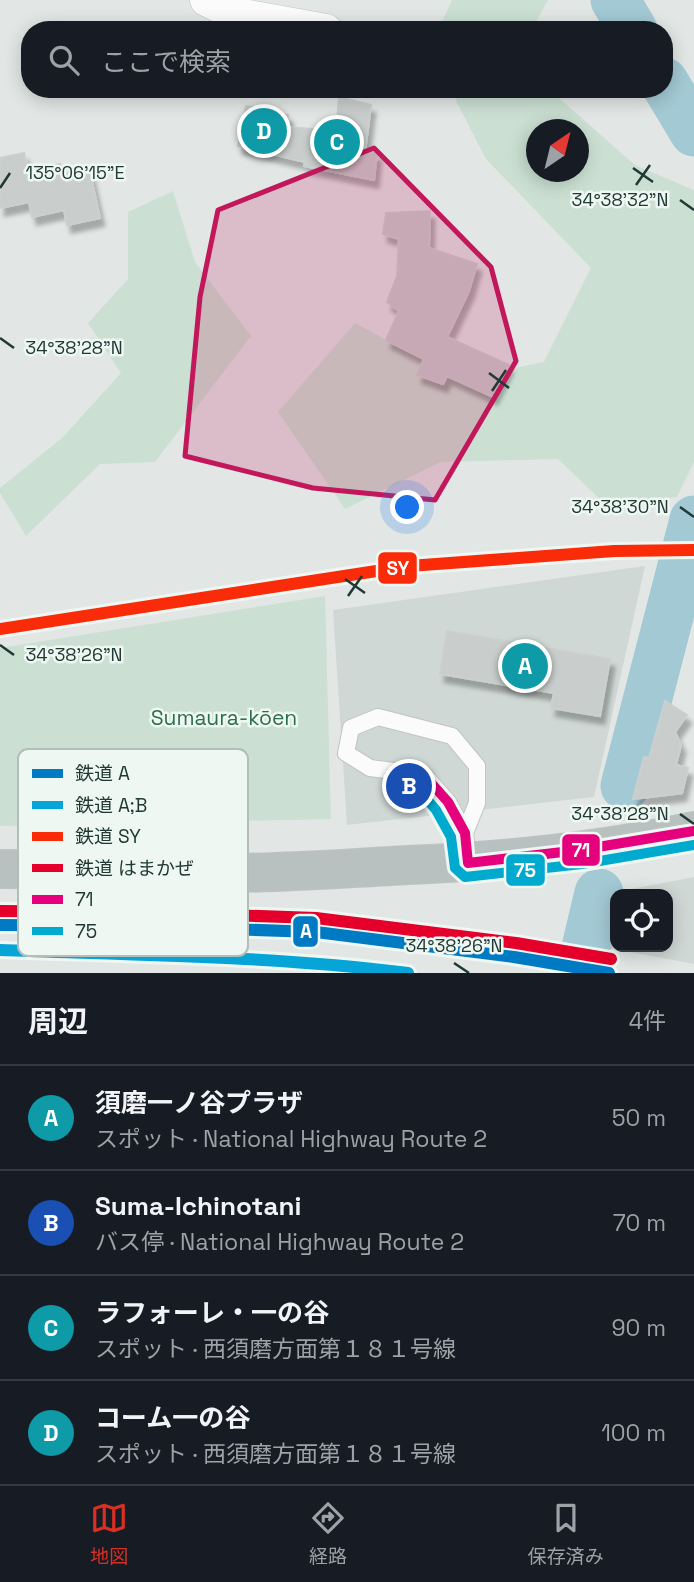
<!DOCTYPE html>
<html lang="ja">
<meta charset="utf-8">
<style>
:root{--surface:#171b24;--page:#242831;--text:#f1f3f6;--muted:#9ea1a6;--line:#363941;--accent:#d93025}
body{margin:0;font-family:"Space Grotesk","Noto Sans JP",sans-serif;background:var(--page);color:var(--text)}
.controls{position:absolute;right:21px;bottom:21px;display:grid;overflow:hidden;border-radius:14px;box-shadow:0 4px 18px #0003}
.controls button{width:63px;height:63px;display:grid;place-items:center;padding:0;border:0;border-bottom:2px solid var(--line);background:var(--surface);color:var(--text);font:35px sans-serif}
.compass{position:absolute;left:526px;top:119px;width:63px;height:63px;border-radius:50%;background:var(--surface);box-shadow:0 4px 18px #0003;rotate:35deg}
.you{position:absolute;left:408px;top:508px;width:24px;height:24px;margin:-18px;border:5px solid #fff;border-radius:50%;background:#1a73e8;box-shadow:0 0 0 10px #1a73e833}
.badge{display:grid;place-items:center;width:46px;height:46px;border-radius:50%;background:var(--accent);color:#fff;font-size:23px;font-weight:700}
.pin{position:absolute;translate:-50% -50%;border:4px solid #fff;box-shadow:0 2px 7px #0006}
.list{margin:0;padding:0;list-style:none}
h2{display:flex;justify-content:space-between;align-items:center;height:91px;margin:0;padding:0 28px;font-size:30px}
h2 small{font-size:23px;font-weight:400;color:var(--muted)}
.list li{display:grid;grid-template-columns:46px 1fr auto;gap:21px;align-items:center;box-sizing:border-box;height:105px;padding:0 28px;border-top:2px solid var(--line)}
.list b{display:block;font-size:26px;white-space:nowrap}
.list p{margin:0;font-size:23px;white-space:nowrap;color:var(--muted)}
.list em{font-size:23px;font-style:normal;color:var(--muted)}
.icon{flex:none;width:38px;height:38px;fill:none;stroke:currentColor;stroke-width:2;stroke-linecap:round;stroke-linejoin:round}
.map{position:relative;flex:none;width:694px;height:973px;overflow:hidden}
.search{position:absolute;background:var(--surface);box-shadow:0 4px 18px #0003;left:21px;right:21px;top:21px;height:77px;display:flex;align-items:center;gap:18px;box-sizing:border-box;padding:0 24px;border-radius:28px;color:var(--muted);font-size:26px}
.sheet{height:511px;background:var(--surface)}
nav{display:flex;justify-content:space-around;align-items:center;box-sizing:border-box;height:98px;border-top:2px solid var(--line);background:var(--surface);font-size:19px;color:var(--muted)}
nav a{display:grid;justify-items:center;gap:4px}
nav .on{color:var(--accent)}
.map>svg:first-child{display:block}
.built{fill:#cfd8d5}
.green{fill:#cbe0d3;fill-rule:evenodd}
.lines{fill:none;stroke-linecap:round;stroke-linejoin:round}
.river{stroke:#a3c9d4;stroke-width:49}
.building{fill:#c9cecc;stroke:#cbd0ce;stroke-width:2;filter:url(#shadow)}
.lane-casing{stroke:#bfc4c2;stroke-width:18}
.street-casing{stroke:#bfc4c2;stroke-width:33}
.highway-casing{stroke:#bcc3c2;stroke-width:40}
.lane{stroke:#fbfbfb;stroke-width:16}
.street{stroke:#fbfbfb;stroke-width:32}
.highway{stroke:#b9c1c0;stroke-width:38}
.bus-1-casing{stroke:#eff7f3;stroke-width:16}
.bus-2-casing{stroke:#eff7f3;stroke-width:16}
.bus-1{stroke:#e5007d;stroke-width:10}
.bus-2{stroke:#00a9ce;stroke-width:10}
.rail-1-casing{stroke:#eff7f3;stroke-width:18}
.rail-2-casing{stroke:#eff7f3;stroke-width:18}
.rail-3-casing{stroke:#eff7f3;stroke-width:18}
.rail-4-casing{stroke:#eff7f3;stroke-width:18}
.rail-1{stroke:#007ac2;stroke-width:12}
.rail-2{stroke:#07a4d7;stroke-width:12}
.rail-3{stroke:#fa2b08;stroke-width:12}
.rail-4{stroke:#e4002b;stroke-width:12}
.marked{fill:#c2185b;fill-opacity:0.2;stroke:#c2185b;stroke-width:5;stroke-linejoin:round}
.ticks{fill:none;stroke:#213935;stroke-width:2.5}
.labels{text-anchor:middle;stroke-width:5;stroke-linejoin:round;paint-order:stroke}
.park-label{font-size:21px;fill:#2d6e4c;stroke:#eff7f3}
.key{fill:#eff7f3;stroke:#b1beba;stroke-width:2}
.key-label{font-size:19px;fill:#213935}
.ticks-label{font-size:18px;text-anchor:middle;fill:#213935;stroke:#eff7f3;stroke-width:5;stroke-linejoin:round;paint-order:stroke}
.line-badge{stroke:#eff7f3;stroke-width:2.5}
.badge-label{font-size:19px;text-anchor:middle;font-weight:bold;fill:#fff}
</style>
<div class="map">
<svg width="694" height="973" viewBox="0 0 694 973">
<defs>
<filter id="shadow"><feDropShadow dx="4.5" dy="8" stdDeviation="2" flood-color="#0004"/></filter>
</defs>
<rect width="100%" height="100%" fill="#e2e7e5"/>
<path class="built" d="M645 566 594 797 347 825 333 610Z
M694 877V964L608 948 615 917V947H668V894H621V891Z"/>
<path class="green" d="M452 0H548L533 27 534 30H438Z
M453 89H556L560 99 635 165 694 190V462L677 497 606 505 558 459 441 462 345 509 278 412 355 323 459 379 544 362 591 268 486 159 457 103ZM536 130H578V172H536Z
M173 191 195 262 251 336 155 462 100 464 26 536 0 493V488L62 438 121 373 88 323 128 279V212Z
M325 596 331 819 0 826V648Z"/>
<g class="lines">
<path class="river" d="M615 0 633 30
M664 82 694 132
M625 786 694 520
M585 952 599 893"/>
</g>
<path class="building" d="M339 97 371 105 365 152 377 153 374 180 304 166 305 162 238 146 246 106 288 115 287 127 336 131Z
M24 153 28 170 60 164 63 174 89 169 100 218 67 225 64 210 32 217 29 202 0 208V158Z
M430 211 429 248 477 264 469 291 447 337 509 365 493 397 447 376 443 384 417 375 424 359 386 340 399 311 387 302 397 276 399 239 383 234 386 213Z
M447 631 610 659 600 716 551 708 554 693 440 674Z
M665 701 687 715 675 732 681 745 676 765 688 768 682 793 633 799 644 757 649 758Z"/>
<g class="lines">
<g class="lane-casing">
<path id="lane" d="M465 833 477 803V766L452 736 378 717 351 728 346 753 370 768 424 775 448 802 465 833 468 863"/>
</g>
<g class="street-casing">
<path id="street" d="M206 0 232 13 326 30"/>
</g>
<g class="highway-casing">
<path id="highway" d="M0 869C76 869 152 872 229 873 289 873 349 868 409 865 504 861 601 851 694 831"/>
</g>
<use href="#lane" class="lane"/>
<use href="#street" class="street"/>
<use href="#highway" class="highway"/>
<g class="bus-1-casing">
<path id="bus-1" d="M424 775 448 802 465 833 468 863
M468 863 580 850 694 831"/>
</g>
<g class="bus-2-casing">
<path id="bus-2" d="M414 784 436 810 451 837 455 868 465 877 582 864 694 845"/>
</g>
<use href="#bus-1" class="bus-1"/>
<use href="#bus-2" class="bus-2"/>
<g class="rail-1-casing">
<path id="rail-1" d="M0 925 141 926 316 932 514 957 609 973"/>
</g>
<g class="rail-2-casing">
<path id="rail-2" d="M0 950C136 955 273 956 408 973"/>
</g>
<g class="rail-3-casing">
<path id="rail-3" d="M0 629 409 566 614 551 694 550"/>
</g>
<g class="rail-4-casing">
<path id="rail-4" d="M0 911 141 912 316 918 516 943 611 959"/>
</g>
<use href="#rail-1" class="rail-1"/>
<use href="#rail-2" class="rail-2"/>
<use href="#rail-3" class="rail-3"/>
<use href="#rail-4" class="rail-4"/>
</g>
<path class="marked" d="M374 148 491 267 516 361 435 500 313 488 185 456 200 297 218 210Z"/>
<path class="ticks" d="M633 168 653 182M636 185 650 165M0 188 10 173M680 200 694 210M0 338 14 348M489 373 509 388M492 391 506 370M680 507 694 517M345 579 365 593M348 596 362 576M0 645 14 655M680 814 694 824M454 963 469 973"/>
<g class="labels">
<g class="park-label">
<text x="224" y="725">Sumaura-kōen</text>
</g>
</g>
<rect x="18" y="749" width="230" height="207" rx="10" class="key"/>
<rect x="32" y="769" width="31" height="9" fill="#007ac2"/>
<rect x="32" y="801" width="31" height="8" fill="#07a4d7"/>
<rect x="32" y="832" width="31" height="9" fill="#fa2b08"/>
<rect x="32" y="864" width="31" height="8" fill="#e4002b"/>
<rect x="32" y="895" width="31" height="9" fill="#e5007d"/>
<rect x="32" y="927" width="31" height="8" fill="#00a9ce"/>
<g class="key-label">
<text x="75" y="780">鉄道 A</text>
<text x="75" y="812">鉄道 A;B</text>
<text x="75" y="843">鉄道 SY</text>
<text x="75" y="875">鉄道 はまかぜ</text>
<text x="75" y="906">71</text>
<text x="75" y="938">75</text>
</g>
<g class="ticks-label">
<text x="75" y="179">135°06'15"E</text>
<text x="620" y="206">34°38'32"N</text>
<text x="74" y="354">34°38'28"N</text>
<text x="620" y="513">34°38'30"N</text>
<text x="74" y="661">34°38'26"N</text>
<text x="620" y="820">34°38'28"N</text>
<text x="454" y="952">34°38'26"N</text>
</g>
<g class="line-badge">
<rect x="377" y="551" width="41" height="34" rx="7" fill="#fa2b08"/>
<rect x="561" y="833" width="40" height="34" rx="7" fill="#e5007d"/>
<rect x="505" y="853" width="41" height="34" rx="7" fill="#00a9ce"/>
<rect x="292" y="915" width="27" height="33" rx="7" fill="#007ac2"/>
</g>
<g class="badge-label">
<text x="398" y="575">SY</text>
<text x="581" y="857">71</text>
<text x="525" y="877">75</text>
<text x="306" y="938">A</text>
</g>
</svg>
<div class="controls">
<button><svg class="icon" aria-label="locate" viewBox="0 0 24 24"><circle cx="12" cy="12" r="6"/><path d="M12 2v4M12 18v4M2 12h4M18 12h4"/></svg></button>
</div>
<svg class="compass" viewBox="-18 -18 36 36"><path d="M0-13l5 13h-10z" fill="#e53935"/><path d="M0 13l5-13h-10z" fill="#9ea1a6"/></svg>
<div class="you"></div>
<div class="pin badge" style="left:525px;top:666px;background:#0f9aa8">A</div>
<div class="pin badge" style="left:409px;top:786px;background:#1a4fb4">B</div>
<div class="pin badge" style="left:337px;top:142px;background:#0f9aa8">C</div>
<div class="pin badge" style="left:264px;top:131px;background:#0f9aa8">D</div>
<div class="search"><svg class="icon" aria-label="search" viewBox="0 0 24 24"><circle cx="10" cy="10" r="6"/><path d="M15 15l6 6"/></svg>ここで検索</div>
</div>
<section class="sheet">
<h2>周辺<small>4件</small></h2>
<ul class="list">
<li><span class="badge" style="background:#0f9aa8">A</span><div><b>須磨一ノ谷プラザ</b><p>スポット · National Highway Route 2</p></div><em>50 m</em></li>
<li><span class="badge" style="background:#1a4fb4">B</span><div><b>Suma-Ichinotani</b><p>バス停 · National Highway Route 2</p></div><em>70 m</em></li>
<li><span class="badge" style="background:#0f9aa8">C</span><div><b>ラフォーレ・一の谷</b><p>スポット · 西須磨方面第１８１号線</p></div><em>90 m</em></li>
<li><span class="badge" style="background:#0f9aa8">D</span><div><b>コーム一の谷</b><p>スポット · 西須磨方面第１８１号線</p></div><em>100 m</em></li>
</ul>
</section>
<nav>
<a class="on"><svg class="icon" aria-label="map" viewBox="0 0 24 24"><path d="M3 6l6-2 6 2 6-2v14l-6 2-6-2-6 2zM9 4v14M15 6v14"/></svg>地図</a>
<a><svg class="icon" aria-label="directions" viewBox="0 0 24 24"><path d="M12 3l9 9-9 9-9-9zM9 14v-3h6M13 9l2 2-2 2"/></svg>経路</a>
<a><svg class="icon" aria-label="saved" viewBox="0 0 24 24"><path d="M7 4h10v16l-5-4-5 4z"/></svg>保存済み</a>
</nav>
